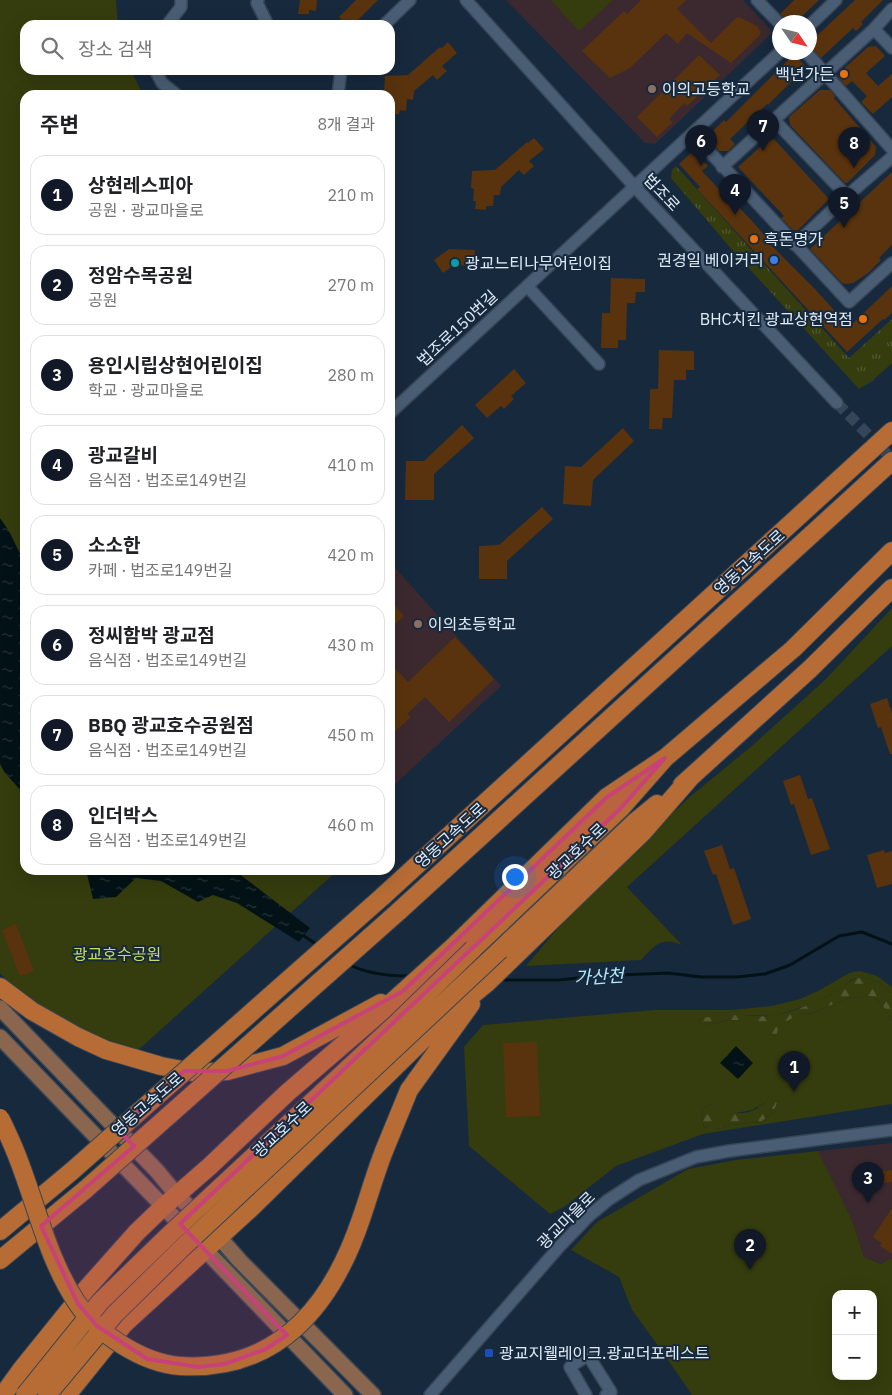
<!DOCTYPE html>
<html lang="ko">
<meta charset="utf-8">
<style>
:root{--surface:#fff;--page:#f2f2f2;--text:#202124;--muted:#757577;--line:#e0e0e0;--accent:#111827}
body{margin:0;font-family:"IBM Plex Sans","Noto Sans KR",sans-serif;background:var(--page);color:var(--text)}
.controls{position:absolute;right:15px;bottom:15px;display:grid;overflow:hidden;border-radius:10px;box-shadow:0 5px 20px #0002}
.controls button{width:45px;height:45px;display:grid;place-items:center;padding:0;border:0;border-bottom:1px solid var(--line);background:var(--surface);color:var(--text);font:25px sans-serif}
.compass{position:absolute;left:772px;top:15px;width:45px;height:45px;border-radius:50%;background:var(--surface);box-shadow:0 5px 20px #0002;rotate:125deg}
.you{position:absolute;left:514px;top:876px;width:18px;height:18px;margin:-12px;border:4px solid #fff;border-radius:50%;background:#1a73e8;box-shadow:0 0 0 8px #1a73e833}
.badge{display:grid;place-items:center;width:32px;height:32px;border-radius:50%;background:var(--accent);color:#fff;font-size:16px;font-weight:700}
.pin{position:absolute;translate:-50% -41px;filter:drop-shadow(0 1px 2px #0008)}
.pin::after{content:'';position:absolute;top:26px;width:18px;height:15px;background:inherit;clip-path:polygon(0 0,100% 0,50% 100%)}
.list{margin:0;padding:0;list-style:none}
h2{display:flex;justify-content:space-between;align-items:center;height:65px;margin:0;padding:0 20px;font-size:21px}
h2 small{font-size:16px;font-weight:400;color:var(--muted)}
.list li{display:grid;grid-template-columns:32px 1fr auto;gap:15px;align-items:center;box-sizing:border-box;height:80px;margin:0 10px 10px;padding:0 10px;border:1px solid var(--line);border-radius:15px}
.list b{display:block;font-size:19px;white-space:nowrap}
.list p{margin:0;font-size:16px;white-space:nowrap;color:var(--muted)}
.list em{font-size:16px;font-style:normal;color:var(--muted)}
.icon{flex:none;width:28px;height:28px;fill:none;stroke:currentColor;stroke-width:2;stroke-linecap:round;stroke-linejoin:round}
.map{position:relative;flex:none;width:892px;height:1395px;overflow:hidden}
.search{position:absolute;background:var(--surface);box-shadow:0 5px 20px #0002;left:20px;top:20px;width:375px;height:55px;display:flex;align-items:center;gap:12px;box-sizing:border-box;padding:0 18px;border-radius:15px;color:var(--muted);font-size:19px}
.panel{position:absolute;background:var(--surface);box-shadow:0 5px 20px #0002;left:20px;top:90px;width:375px;height:785px;border-radius:15px}
.map>svg:first-child{display:block}
.education{fill:#3c2930}
.grass{fill:url(#grass-tufts)}
.forest{fill:url(#forest-firs)}
.park{fill:#353c0d;fill-rule:evenodd}
.water{fill:url(#water-ripples)}
.lines{fill:none;stroke-linecap:round;stroke-linejoin:round}
.stream{stroke:#031216;stroke-width:3}
.building{fill:#59330d}
.minor-tunnel{stroke:#354659;stroke-width:11;stroke-dasharray:11 5.5;stroke-linecap:butt}
.minor-casing{stroke:#374556;stroke-width:14}
.major-casing{stroke:#374556;stroke-width:18}
.highway-casing{stroke:#374556;stroke-width:20}
.minor{stroke:#495e74;stroke-width:11}
.major{stroke:#8a664e;stroke-width:15}
.highway{stroke:#b66c34;stroke-width:18}
.highway-bridge-casing{stroke:#374556;stroke-width:20;stroke-linecap:butt}
.highway-bridge{stroke:#b66c34;stroke-width:18}
.marked{fill:#c8427a;fill-opacity:0.2;stroke:#c8427a;stroke-width:4;stroke-linejoin:round}
.food-dot{fill:#e8710a;stroke:#17293d;stroke-width:2}
.education-dot{fill:#8d6e63;stroke:#17293d;stroke-width:2}
.shop-dot{fill:#3f7fe0;stroke:#17293d;stroke-width:2}
.culture-dot{fill:#0f9aa8;stroke:#17293d;stroke-width:2}
.transit-dot{fill:#1a4fb4;stroke:#17293d;stroke-width:2}
.labels{text-anchor:middle;stroke-width:4;stroke-linejoin:round;paint-order:stroke}
.poi-label{font-size:16px;fill:#dfebf8;stroke:#17293d;text-anchor:start}
.street-label{font-size:16px;fill:#dfebf8;stroke:#17293d}
.park-label{font-size:16px;fill:#c8dc5e;stroke:#17293d}
.water-label{font-size:18px;font-style:italic;fill:#b0e9f8;stroke:#17293d}
</style>
<div class="map">
<svg width="892" height="1395" viewBox="0 0 892 1395">
<defs>
<pattern id="grass-tufts" width="24" height="20" patternUnits="userSpaceOnUse" patternTransform="scale(1.25)"><rect width="24" height="20" fill="#353c0d"/><path d="M3 7l-1-3M5 7V3M7 7l1-3M15 17l-1-3M17 17v-4M19 17l1-3" fill="none" stroke="#525831"/></pattern>
<pattern id="forest-firs" width="22" height="20" patternUnits="userSpaceOnUse" patternTransform="scale(1.25)"><rect width="22" height="20" fill="#353c0d"/><path d="M5 1l3.5 6h-7zM16 11l3.5 6h-7z" fill="#525831"/></pattern>
<pattern id="water-ripples" width="26" height="14" patternUnits="userSpaceOnUse" patternTransform="scale(1.25)"><rect width="26" height="14" fill="#031216"/><path d="M2 4q2-2 4 0t4 0M15 11q2-2 4 0t4 0" fill="none" stroke="#273539"/></pattern>
</defs>
<rect width="100%" height="100%" fill="#17293d"/>
<path class="education" d="M506 0H743L770 29 771 34 655 144 645 143Z
M390 562 501 686 390 789Z
M892 1143V1258L882 1264 864 1257 852 1220 818 1151Z"/>
<path class="grass" d="M676 166 849 358 892 319V363L872 381 859 389 727 244 671 178 672 170Z"/>
<path class="forest" d="M860 977 878 982 892 993V1021L886 1010 875 998 868 996 848 998 813 1013 799 1014 776 1036C763 1032 745 1020 731 1020 722 1019 711 1027 701 1026L698 1020C718 1007 752 1020 775 1015 798 1011 820 1000 840 989 847 984 851 979 860 977Z
M773 1097 777 1103 774 1112 761 1122 732 1125 715 1129H708L704 1126 701 1118 703 1109 710 1104C723 1113 742 1117 756 1109 762 1105 767 1101 773 1097Z"/>
<path class="park" d="M0 0H116L118 25H25V70H131L143 95H25V870H338L136 1052C119 1046 101 1041 85 1033 55 1018 23 998 0 973Z
M551 0H613L579 31Z
M892 608V646L627 887 682 945C662 936 654 946 641 960L526 966 591 889 692 795 753 745 826 679Z
M860 971 877 976 892 987V993L878 982 860 977 852 979 842 988 812 1004 774 1016 724 1015 702 1018 698 1020 701 1026C711 1027 722 1019 732 1020 738 1020 745 1020 751 1023 760 1027 767 1033 776 1036L779 1026 799 1014 813 1013 848 998 868 996 875 998 886 1010 892 1021V1104L703 1134 616 1166 564 1207 550 1214 469 1146 464 1047 483 1025 654 1010H731L772 1006 800 999 818 991 849 973ZM773 1098 777 1103 774 1112 761 1122 732 1125 715 1129H708L704 1126 701 1118 703 1109 710 1104 723 1113 731 1114 752 1110Z
M818 1151 852 1220 864 1257 881 1264 892 1258V1395H692L659 1347 632 1310 619 1277 571 1250 597 1222 688 1169 736 1160ZM836 1294H873V1376H836Z"/>
<path class="water" d="M0 518 9 531 25 564V795L5 773 0 764Z
M86 870H234L310 928 299 942 237 903 213 895 198 902 161 881 136 878 116 897 93 899Z
M736 1046 753 1063 738 1079 720 1063Z"/>
<g class="lines">
<path class="stream" d="M304 936 319 946
M348 964C367 974 388 976 409 976
M501 980H559L596 976 668 973 701 977H737L765 974 790 965 839 936 862 932 892 944"/>
</g>
<path class="building" d="M300 0H317L316 11 309 10V14H298Z
M356 0H378L353 25H347L339 17Z
M641 0H686L677 9 711 43 736 18 739 17 757 26 761 32 759 36 731 63 687 33 678 44 666 33 630 68 610 78 582 51 624 11 627 14Z
M794 0H819L796 22H787L780 14Z
M855 0H883L861 22 863 24 856 31 853 28 821 58 810 46V42Z
M448 42 457 53 442 66 447 71 437 80 433 75 414 91 413 100 407 99 406 111 400 110 399 114H390V95L384 93 385 76 408 75 440 47 442 48Z
M876 46 885 56 866 73 878 86 892 74V97L873 114 861 102 867 96 852 81 846 86 838 77V74L868 47Z
M699 55 720 75 687 106 684 103 669 119 673 122 657 137 637 117Z
M792 56 797 57 806 67 768 105 767 104 730 139 735 144 728 151H719L709 140V135L724 120 726 122Z
M820 90H830L835 96 834 98 876 147 875 155 847 183H845L790 125 789 117Z
M534 138 544 149 529 161 534 166 524 175 519 170 501 187 500 195H494L493 206H486V210L475 209 476 201H473L474 189 471 188 472 171 495 170 527 142 528 143Z
M774 139 829 199 798 230H793L781 218 784 216 738 167 768 140Z
M693 151 708 166 702 171 730 201 731 199 754 223 769 241 768 242 814 288 834 310 832 312 848 328 892 286V313L884 320 883 319 847 352 697 189 700 187 679 164Z
M892 172V245L879 258 881 260 868 273 853 283 846 284 842 283 810 249Z
M449 249 475 250 474 266 454 265 443 273 434 260Z
M611 278 645 279V292H636L635 303H627L626 340H618V348H601L602 313H610Z
M659 350 694 351V370H686V380H674L672 418H663L662 429H649L650 389H658Z
M514 369 526 383 511 396 514 399 504 409 501 406 487 418 475 405Z
M462 425 474 438 434 474V500H405L406 461H424Z
M623 428 634 441 593 480 591 506 563 504 565 466 581 467Z
M542 507 553 519 507 561V579H479V546L499 545Z
M390 600 404 616 390 629Z
M455 637 494 679 449 722 425 697 407 714 411 717 390 736V663L408 682Z
M887 698 892 713V754H890L881 727 878 728 870 704Z
M800 775 808 799 812 798 830 849 811 855 794 804 791 805 783 781Z
M722 845 730 869 734 868 751 919 733 925 716 874 713 875 704 851Z
M884 850 885 853 892 851V884L877 888 867 855Z
M16 924 34 971 20 976 2 930Z
M537 1042 540 1116 506 1117 503 1043Z
M892 1170V1182L875 1184 874 1172Z
M892 1208V1254L880 1246 882 1243 873 1237Z"/>
<g class="lines">
<path class="minor-tunnel" d="M837 403 892 459"/>
<g class="minor-casing">
<path id="minor" d="M258 0 257 3 268 25
M466 0 634 186 837 403
M757 0 780 24
M167 25 181 7V0
M384 25 410 0
M810 25 836 0
M874 29 892 48
M806 52 892 149
M155 70 162 83 177 95
M338 95 341 70
M774 120 847 196
M693 134 849 302 892 263
M722 167 874 29 892 9
M795 245 847 196 892 157
M527 286 599 364
M390 413 780 52
M430 1395 560 1246 590 1215 608 1200 639 1180 696 1157 729 1151 892 1130
M586 1395 570 1367 588 1355 611 1392 606 1395"/>
</g>
<g class="major-casing">
<path id="major" d="M0 1008 157 1171 176 1194 219 1237 240 1261 373 1395
M0 1037 345 1395"/>
</g>
<g class="highway-casing">
<path id="highway" d="M682 785 810 669 892 588
M382 897 892 431
M398 912 892 461
M473 949 621 808 665 758 793 649 892 551
M500 950 635 822 657 804
M0 987 32 1011 78 1037 106 1050 161 1066 198 1073 227 1071 283 1056 381 1003
M384 1151 409 1090 471 1004
M0 1231 72 1171
M0 1260 86 1189
M3 1395 21 1370 88 1287 137 1232 163 1207 210 1166 287 1093 381 1012 452 948 607 797 665 758
M67 1395 124 1324 250 1209 448 1015 487 983 643 832 690 778"/>
</g>
<use href="#minor" class="minor"/>
<use href="#major" class="major"/>
<use href="#highway" class="highway"/>
<g class="highway-bridge-casing">
<path id="highway-bridge" d="M0 1118C5 1127 9 1137 13 1146 35 1197 45 1255 77 1303 98 1334 142 1363 180 1366 278 1372 332 1305 361 1219 369 1196 375 1174 384 1151
M72 1171 382 897
M86 1189 398 912
M25 1395 100 1302 168 1236 398 1022 473 949
M47 1395 114 1315 181 1249 500 950"/>
</g>
<use href="#highway-bridge" class="highway-bridge"/>
</g>
<path class="marked" d="M665 758 621 808 180 1224 287 1335 266 1349 225 1364 198 1367 147 1359 97 1326 78 1304 41 1226 134 1146 118 1130 184 1071H227L283 1056 403 991 607 797Z"/>
<g class="food-dot">
<circle cx="844" cy="74" r="5"/>
<circle cx="754" cy="239" r="5"/>
<circle cx="863" cy="319" r="5"/>
</g>
<g class="education-dot">
<circle cx="652" cy="89" r="5"/>
<circle cx="418" cy="624" r="5"/>
</g>
<circle class="shop-dot" cx="774" cy="260" r="5"/>
<circle class="culture-dot" cx="455" cy="263" r="5"/>
<rect class="transit-dot" x="484" y="1348" width="10" height="10" rx="2.5"/>
<g class="labels">
<g class="poi-label">
<text x="834" y="80" text-anchor="end">백년가든</text>
<text x="662" y="95">이의고등학교</text>
<text x="764" y="245">흑돈명가</text>
<text x="764" y="266" text-anchor="end">권경일 베이커리</text>
<text x="465" y="269">광교느티나무어린이집</text>
<text x="853" y="325" text-anchor="end">BHC치킨 광교상현역점</text>
<text x="428" y="630">이의초등학교</text>
<text x="499" y="1359">광교지웰레이크.광교더포레스트</text>
</g>
<g class="street-label">
<text transform="translate(662 192) rotate(47)" y="6">법조로</text>
<text transform="translate(457 328) rotate(-43)" y="6">법조로150번길</text>
<text transform="translate(749 562) rotate(-42)" y="6">영동고속도로</text>
<text transform="translate(450 835) rotate(-42)" y="6">영동고속도로</text>
<text transform="translate(576 851) rotate(-43)" y="6">광교호수로</text>
<text transform="translate(147 1104) rotate(-41)" y="6">영동고속도로</text>
<text transform="translate(282 1129) rotate(-43)" y="6">광교호수로</text>
<text transform="translate(566 1220) rotate(-45)" y="6">광교마을로</text>
</g>
<g class="park-label">
<text x="117" y="960">광교호수공원</text>
</g>
<g class="water-label">
<text transform="translate(599 977) rotate(-3)" y="6">가산천</text>
</g>
</g>
</svg>
<div class="controls">
<button>+</button>
<button>−</button>
</div>
<svg class="compass" viewBox="-18 -18 36 36"><path d="M0-13l5 13h-10z" fill="#e53935"/><path d="M0 13l5-13h-10z" fill="#757577"/></svg>
<div class="you"></div>
<div class="pin badge" style="left:794px;top:1092px">1</div>
<div class="pin badge" style="left:750px;top:1270px">2</div>
<div class="pin badge" style="left:868px;top:1203px">3</div>
<div class="pin badge" style="left:735px;top:215px">4</div>
<div class="pin badge" style="left:844px;top:228px">5</div>
<div class="pin badge" style="left:701px;top:166px">6</div>
<div class="pin badge" style="left:763px;top:151px">7</div>
<div class="pin badge" style="left:854px;top:168px">8</div>
<div class="search"><svg class="icon" aria-label="search" viewBox="0 0 24 24"><circle cx="10" cy="10" r="6"/><path d="M15 15l6 6"/></svg>장소 검색</div>
<section class="panel">
<h2>주변<small>8개 결과</small></h2>
<ul class="list">
<li><span class="badge">1</span><div><b>상현레스피아</b><p>공원 · 광교마을로</p></div><em>210 m</em></li>
<li><span class="badge">2</span><div><b>정암수목공원</b><p>공원</p></div><em>270 m</em></li>
<li><span class="badge">3</span><div><b>용인시립상현어린이집</b><p>학교 · 광교마을로</p></div><em>280 m</em></li>
<li><span class="badge">4</span><div><b>광교갈비</b><p>음식점 · 법조로149번길</p></div><em>410 m</em></li>
<li><span class="badge">5</span><div><b>소소한</b><p>카페 · 법조로149번길</p></div><em>420 m</em></li>
<li><span class="badge">6</span><div><b>정씨함박 광교점</b><p>음식점 · 법조로149번길</p></div><em>430 m</em></li>
<li><span class="badge">7</span><div><b>BBQ 광교호수공원점</b><p>음식점 · 법조로149번길</p></div><em>450 m</em></li>
<li><span class="badge">8</span><div><b>인더박스</b><p>음식점 · 법조로149번길</p></div><em>460 m</em></li>
</ul>
</section>
</div>
